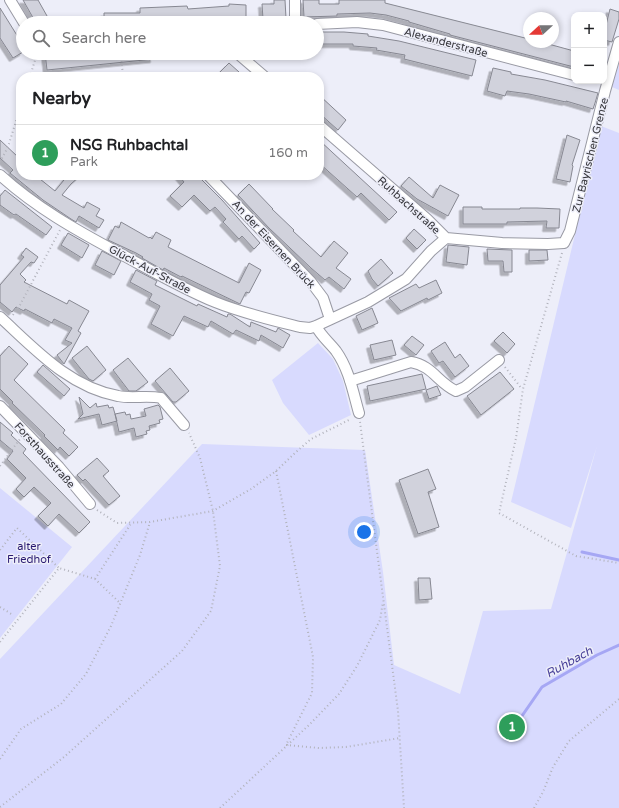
<!DOCTYPE html>
<meta charset="utf-8">
<style>
:root{--surface:#fff;--page:#f6f6f6;--text:#202124;--muted:#757577;--line:#e0e0e0;--accent:#ea580c}
body{margin:0;font-family:"Varela Round",sans-serif;background:var(--page);color:var(--text)}
.controls{position:absolute;right:12px;top:12px;display:grid;overflow:hidden;border-radius:8px;box-shadow:0 2px 6px #0003}
.controls button{width:36px;height:36px;display:grid;place-items:center;padding:0;border:0;border-bottom:1px solid var(--line);background:var(--surface);color:var(--text);font:20px sans-serif}
.compass{position:absolute;left:523px;top:12px;width:36px;height:36px;border-radius:50%;background:var(--surface);box-shadow:0 2px 6px #0003;rotate:249deg}
.you{position:absolute;left:364px;top:532px;width:14px;height:14px;margin:-10px;border:3px solid #fff;border-radius:50%;background:#1a73e8;box-shadow:0 0 0 6px #1a73e833}
.badge{display:grid;place-items:center;width:26px;height:26px;border-radius:50%;background:var(--accent);color:#fff;font-size:13px;font-weight:700}
.pin{position:absolute;translate:-50% -50%;border:2px solid #fff;box-shadow:0 1px 4px #0006}
.list{margin:0;padding:0;list-style:none}
h2{display:flex;justify-content:space-between;align-items:center;height:52px;margin:0;padding:0 16px;font-size:17px}
h2 small{font-size:13px;font-weight:400;color:var(--muted)}
.list li{display:grid;grid-template-columns:26px 1fr auto;gap:12px;align-items:center;box-sizing:border-box;height:56px;padding:0 16px;border-top:1px solid var(--line)}
.list b{display:block;font-size:15px;white-space:nowrap}
.list p{margin:0;font-size:13px;white-space:nowrap;color:var(--muted)}
.list em{font-size:13px;font-style:normal;color:var(--muted)}
.icon{flex:none;width:22px;height:22px;fill:none;stroke:currentColor;stroke-width:2;stroke-linecap:round;stroke-linejoin:round}
.map{position:relative;flex:none;width:619px;height:808px;overflow:hidden}
.search{position:absolute;background:var(--surface);box-shadow:0 2px 6px #0003;left:16px;top:16px;width:308px;height:44px;display:flex;align-items:center;gap:10px;box-sizing:border-box;padding:0 14px;border-radius:22px;color:var(--muted);font-size:15px}
.panel{position:absolute;background:var(--surface);box-shadow:0 2px 6px #0003;left:16px;top:72px;width:308px;height:108px;border-radius:16px}
.map>svg:first-child{display:block}
.green{fill:#d8dafe}
.lines{fill:none;stroke-linecap:round;stroke-linejoin:round}
.stream{stroke:#a6a7f4;stroke-width:3}
.building{fill:#d1d2dc;stroke:#878892;filter:url(#shadow)}
.minor-casing{stroke:#999aa4;stroke-width:12}
.path{stroke:#b2b3bc;stroke-width:2;stroke-dasharray:1 3;stroke-linecap:butt}
.minor{stroke:#fff;stroke-width:10}
.labels{text-anchor:middle;stroke-width:3;stroke-linejoin:round;paint-order:stroke}
.street-label{font-size:11px;fill:#37373c;stroke:#edeef9}
.park-label{font-size:11px;fill:#2a1a71;stroke:#edeef9}
.water-label{font-size:12px;font-style:italic;fill:#473f98;stroke:#edeef9}
</style>
<div class="map">
<svg width="619" height="808" viewBox="0 0 619 808">
<defs>
<filter id="shadow"><feDropShadow dx="-3.5" dy="3.5" stdDeviation="0" flood-color="#0004"/></filter>
</defs>
<rect width="100%" height="100%" fill="#edeef9"/>
<path class="green" d="M619 63V90L612 87Z
M601 126 619 133V808H0V659L202 444 365 450 383 572 394 665 460 694 483 611 551 609 597 446 571 528 511 502Z
M318 343 333 359 343 381 351 415 309 435 283 403 272 380Z
M0 488 72 547 0 638Z"/>
<g class="lines">
<path class="stream" d="M582 552 619 560
M506 739 542 687 597 655 619 645"/>
</g>
<path class="building" d="M23 0H38L51 23H36Z
M274 0H285L286 18 263 19 262 4H274Z
M303 0H319V4H339V0H385V3L529 39 528 42H541L574 51V67L450 35V34L409 22V21L386 15 370 13 337 14V16L304 17Z
M229 4 246 5V21H224L192 23H104V13H140V8L187 6 188 9 229 6Z
M0 8 23 45V52L13 58 0 38Z
M610 9 619 12V19L612 42 604 40V33Z
M317 32H344L368 34V36L399 41 476 60 472 76 404 59 405 55 376 50 377 48 353 46V44H317Z
M45 53H153L154 59 47 70Z
M229 63 239 72 234 77H215Z
M493 68 511 72V74L545 80 598 93 595 103 593 109 566 101V102L529 94 507 91 505 96 487 91Z
M319 95 346 120 338 130 319 113Z
M567 135 580 140 572 165 573 166 570 182 556 179Z
M0 140 18 157 17 158 21 161V175H35L55 191 68 175H81L71 184 62 195 84 208 87 202 100 209 96 216 104 220 99 228 79 216 76 222 71 219 43 200 10 173 13 170 0 158Z
M319 140 397 212 389 220 361 193 357 197 319 163Z
M178 175H197L222 200 260 243 254 249 242 236 239 239 223 222 226 219 215 207 210 211 194 195 182 207 170 196 184 182Z
M409 177 433 198 440 185 459 195 448 216 417 199 401 186Z
M249 184 273 209H272L294 230 293 231 321 257 334 241 348 253 336 268 351 279 344 289 329 277 325 280 311 268 269 228 238 195Z
M5 190 52 227 46 235 16 214 14 215 0 205V196Z
M463 207H482V209H520V208H537L560 209 559 228H546L547 221 507 222V224H463Z
M121 222 149 238 150 237 152 239 156 232 171 240 168 247 239 283 249 263 261 270 249 293 246 292 240 304 238 303 182 276 181 277 164 268 163 270 142 258 143 257 136 253 108 240 115 226 119 228Z
M414 229 426 240 417 249 406 238Z
M68 233 89 245 82 258 61 245Z
M448 245 469 247 467 265 446 262Z
M26 248 38 257 34 263 31 262 20 274 26 280 24 282 67 304 69 300 89 311 78 331 81 333 64 364 57 355 72 343 65 340 72 328 54 319 52 323 25 309 24 311 16 307 12 312 0 302V285L24 257 21 255Z
M487 249 512 250V272H504L503 261H488Z
M529 250H547L548 260 529 261Z
M102 251 121 261 114 275 95 265Z
M381 259 393 273 378 286 372 279 368 271Z
M136 270 157 281 155 285 197 306 198 304 227 317 228 314H230L250 327 251 322 276 332 278 328 290 335 283 348 261 335 259 341 236 330 233 334 211 321 208 327 184 316 173 336 151 324 160 306 149 300 152 294 130 282Z
M436 280 442 293 428 300 427 298 401 311 389 298 416 284 419 288Z
M372 308 378 323 362 330 356 316Z
M503 332 515 344 507 353 494 341Z
M412 336 424 345 416 355 404 345Z
M392 340 396 355 374 360 370 345Z
M445 342 455 358 460 354 469 366 455 377 443 361 439 363 431 351Z
M9 346 28 364 14 380 65 430 63 433 78 447 69 456 60 447 58 450 44 436 45 435 12 403 13 402 0 389V356Z
M87 346 106 370 93 381 89 379 72 358Z
M128 358 148 382 136 391H129L113 370Z
M43 365 70 389 64 396 37 372Z
M170 368 189 391 176 402H173L155 381Z
M500 372 514 389 481 415 467 396Z
M422 374 426 389 370 401 367 386Z
M437 386 441 395 429 399 426 390Z
M79 397 90 408 96 403 97 407 108 405 109 408 113 407 117 421 102 425 99 414 78 419 83 414Z
M158 405 160 407 163 419 159 420 160 423 149 426 150 430 146 431 147 434 136 437 134 428 119 432 115 414 125 412 126 415 130 414 131 419 146 416 144 409Z
M0 422 13 433 11 435 26 449 23 453 90 522 79 533 59 514 48 526 38 516 51 503 34 487 24 497 16 489 26 478 7 459 13 451 0 440Z
M97 458 109 471 103 476 120 496 109 505 85 479 83 481 77 475Z
M428 469 436 489 428 492 439 527 418 534 399 480Z
M418 578H430L432 599 419 600Z"/>
<g class="lines">
<g class="minor-casing">
<path id="minor" d="M10 0 24 23
M295 0V23
M317 24 357 22 383 25 574 75
M237 53 265 77
M319 125 427 219 446 238 502 243 548 244 564 243 570 231 605 91 619 42
M0 175C35 207 76 230 117 252 149 269 181 288 215 302 242 313 272 320 300 327L310 328 316 326 368 302 406 279 431 251 446 238
M208 175 311 282 323 298 330 319
M0 317C35 349 69 387 118 396 132 399 147 395 161 398L184 425
M316 326C321 336 329 342 336 351 349 369 353 392 359 413
M350 381 411 362C433 366 437 382 456 391L465 387 499 360
M0 406 59 467 90 504"/>
</g>
<path class="path" d="M121 53 123 77
M30 77 37 53
M0 162 8 147 21 105
M562 253 523 389 516 438 499 513 576 556 619 563
M13 315 20 305 60 230
M505 367 522 389
M360 422 398 711 404 808
M0 466 20 439
M276 471 313 657 312 693 286 745
M97 510 117 523 150 522 213 511 251 489 276 471 296 452 311 439 351 419
M0 550 17 528 59 568
M95 579 132 522
M0 607 13 615
M0 642 59 568 95 579 120 603
M286 745 319 748 346 747 400 738
M0 759 21 729 61 704 86 674 111 626 140 555 150 522
M0 807 64 757 182 651 211 611 220 566 213 511 200 458 189 433
M220 808 309 725 339 694 357 666 380 620 383 602
M534 808 543 792 553 767 569 741 619 699"/>
<use href="#minor" class="minor"/>
</g>
<g class="labels">
<g class="street-label">
<text transform="translate(446 42) rotate(15)" y="4">Alexanderstraße</text>
<text transform="translate(590 155) rotate(-76)" y="4">Zur Bayrischen Grenze</text>
<text transform="translate(409 205) rotate(42)" y="4">Ruhbachstraße</text>
<text transform="translate(274 244) rotate(47)" y="4">An der Eisernen Brück</text>
<text transform="translate(150 269) rotate(28)" y="4">Glück-Auf-Straße</text>
<text transform="translate(45 455) rotate(48)" y="4">Forsthausstraße</text>
</g>
<g class="park-label">
<text x="29" y="550">alter<tspan x="29" dy="13">Friedhof</tspan></text>
</g>
<g class="water-label">
<text transform="translate(569 662) rotate(-29)" y="4">Ruhbach</text>
</g>
</g>
</svg>
<div class="controls">
<button>+</button>
<button>−</button>
</div>
<svg class="compass" viewBox="-18 -18 36 36"><path d="M0-13l5 13h-10z" fill="#e53935"/><path d="M0 13l5-13h-10z" fill="#757577"/></svg>
<div class="you"></div>
<div class="pin badge" style="left:512px;top:727px;background:#2e9e5b">1</div>
<div class="search"><svg class="icon" aria-label="search" viewBox="0 0 24 24"><circle cx="10" cy="10" r="6"/><path d="M15 15l6 6"/></svg>Search here</div>
<section class="panel">
<h2>Nearby<small></small></h2>
<ul class="list">
<li><span class="badge" style="background:#2e9e5b">1</span><div><b>NSG Ruhbachtal</b><p>Park</p></div><em>160 m</em></li>
</ul>
</section>
</div>
